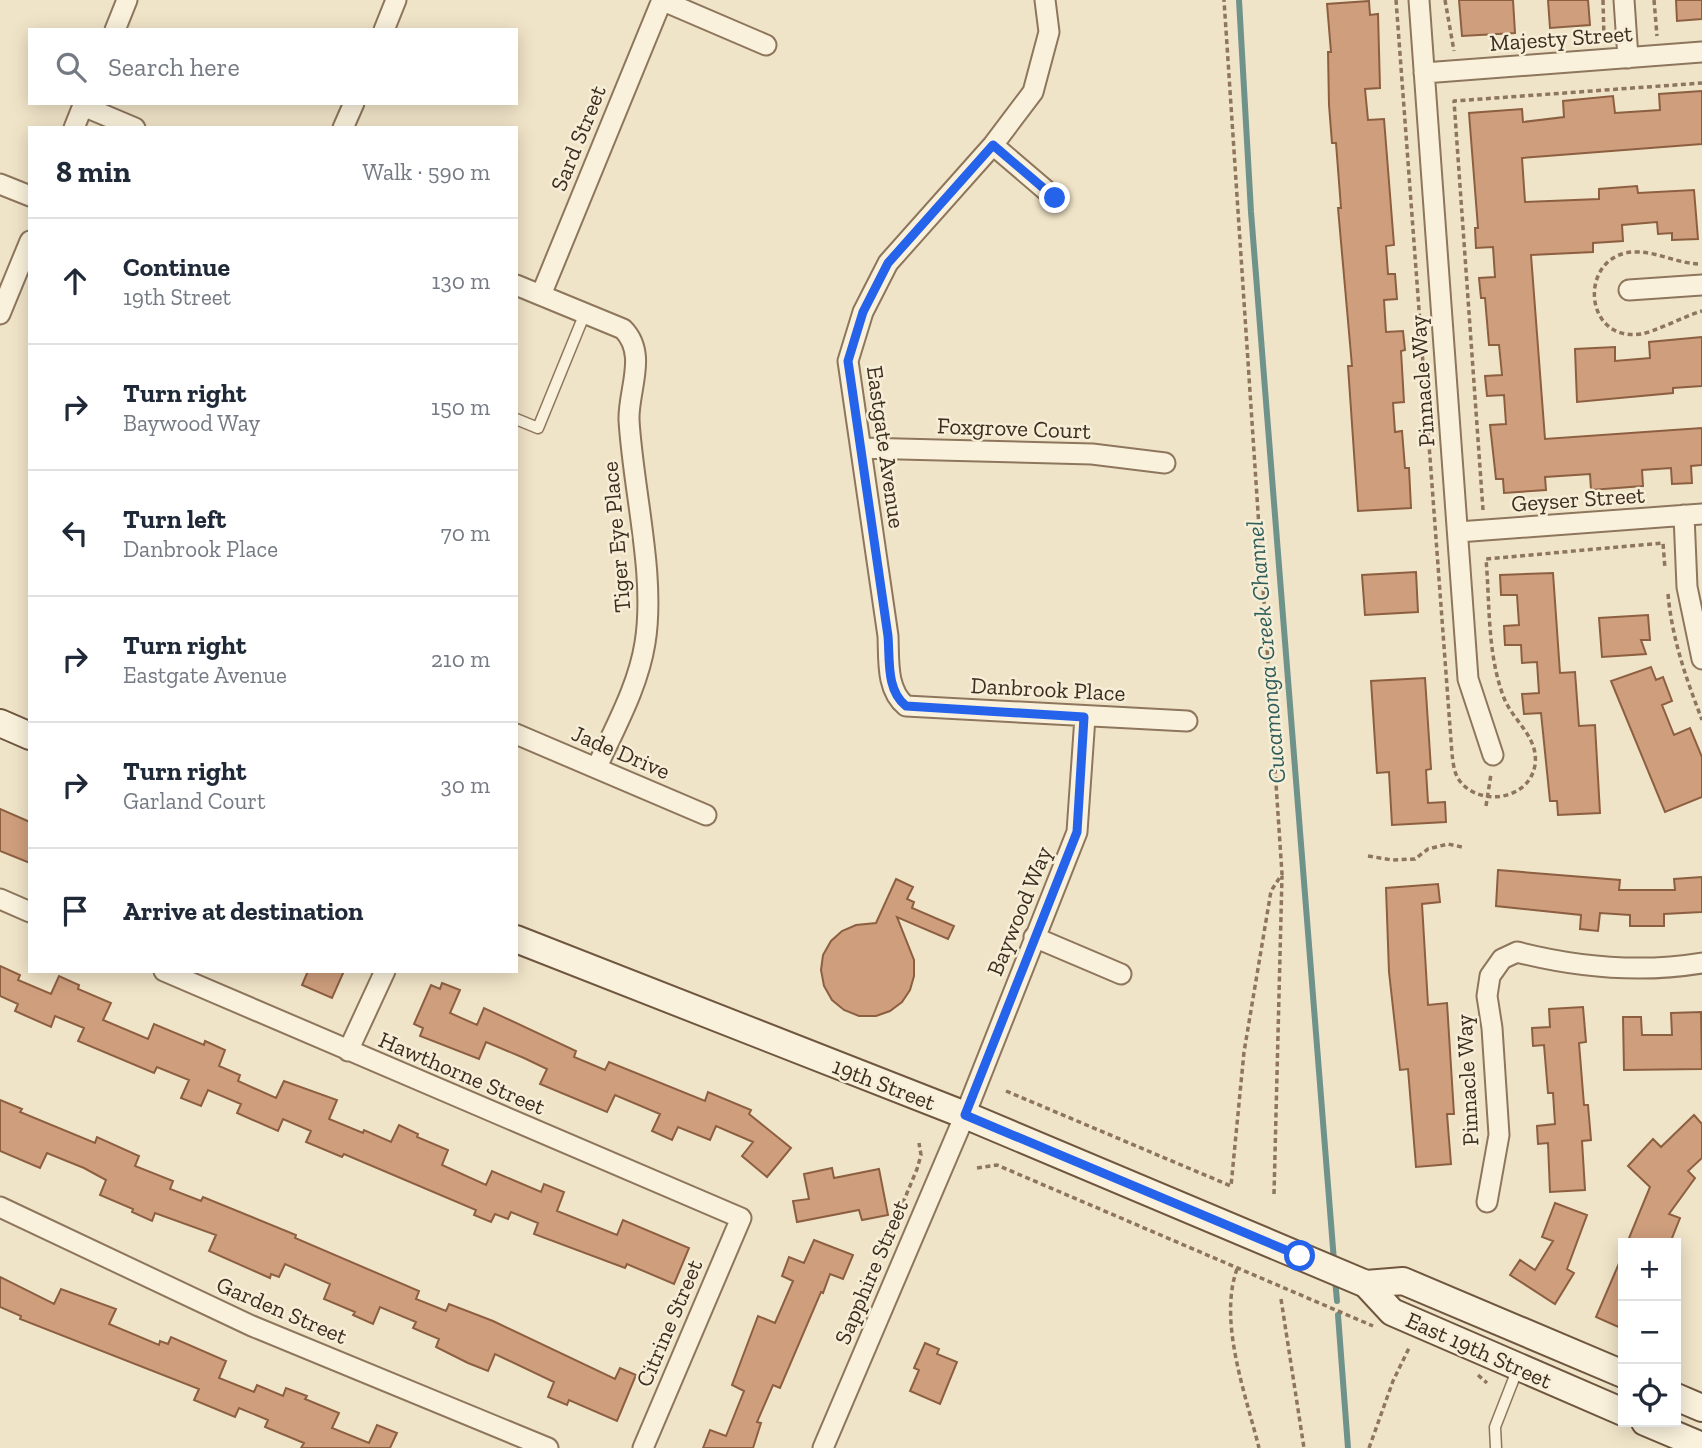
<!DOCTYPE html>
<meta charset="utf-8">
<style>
:root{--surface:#fff;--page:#f6f6f7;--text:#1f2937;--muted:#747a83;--line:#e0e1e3}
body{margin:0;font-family:"Zilla Slab",serif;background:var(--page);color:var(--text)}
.controls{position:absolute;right:21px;bottom:21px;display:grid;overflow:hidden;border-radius:0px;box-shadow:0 4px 18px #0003}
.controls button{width:63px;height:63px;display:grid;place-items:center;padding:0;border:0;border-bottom:2px solid var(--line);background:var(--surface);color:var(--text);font:35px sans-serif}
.stop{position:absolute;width:21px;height:21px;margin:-16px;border:5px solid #2563eb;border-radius:50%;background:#fff}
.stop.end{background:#2563eb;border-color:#fff;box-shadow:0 2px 7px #0008}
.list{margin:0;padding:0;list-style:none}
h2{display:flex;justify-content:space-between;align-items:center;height:91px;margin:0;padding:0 28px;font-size:30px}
h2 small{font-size:23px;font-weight:400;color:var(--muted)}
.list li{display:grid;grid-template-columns:46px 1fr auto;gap:21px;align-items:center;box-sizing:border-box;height:126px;padding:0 28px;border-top:2px solid var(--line)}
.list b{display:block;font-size:26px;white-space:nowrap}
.list p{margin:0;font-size:23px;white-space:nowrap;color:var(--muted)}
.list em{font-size:23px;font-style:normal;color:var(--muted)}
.icon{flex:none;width:38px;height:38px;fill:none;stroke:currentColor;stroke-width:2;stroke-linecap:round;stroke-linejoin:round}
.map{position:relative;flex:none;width:1702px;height:1448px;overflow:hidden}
.search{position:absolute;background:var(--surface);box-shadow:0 4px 18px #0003;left:28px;top:28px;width:490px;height:77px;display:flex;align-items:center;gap:18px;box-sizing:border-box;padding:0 24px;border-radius:0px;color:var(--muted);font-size:26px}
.panel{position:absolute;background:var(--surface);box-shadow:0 4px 18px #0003;left:28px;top:126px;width:490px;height:847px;border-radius:0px}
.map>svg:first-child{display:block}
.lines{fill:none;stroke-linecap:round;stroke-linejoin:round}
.stream{stroke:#6f938a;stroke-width:6}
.building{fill:#cf9f7d;stroke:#8d5f41;stroke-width:2}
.service-casing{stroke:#8d765c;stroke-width:13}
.minor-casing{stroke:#8d765c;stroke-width:23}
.secondary-casing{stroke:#6f573f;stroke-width:30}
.path{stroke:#8d765c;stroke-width:3.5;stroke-dasharray:5 3.5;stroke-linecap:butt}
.service{stroke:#faf1dc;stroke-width:10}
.minor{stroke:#faf1dc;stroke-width:19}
.secondary{stroke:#faf1dc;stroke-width:26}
.route{stroke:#2563eb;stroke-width:9}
.labels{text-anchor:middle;stroke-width:5;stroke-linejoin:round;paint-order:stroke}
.street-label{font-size:23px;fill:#3d2e20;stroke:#f7eed8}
.water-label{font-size:24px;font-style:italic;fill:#2f5d5a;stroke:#f7eed8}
</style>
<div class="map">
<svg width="1702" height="1448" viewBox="0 0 1702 1448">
<rect width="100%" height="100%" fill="#f0e4c8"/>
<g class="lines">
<path class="stream" d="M1239 0 1251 212 1334 1261
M1335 1279 1337 1301
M1338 1315 1348 1448"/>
</g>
<path class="building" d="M1459 0H1513L1515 33 1462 36Z
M1548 0H1588L1590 25 1550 28Z
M1676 0H1702V19L1677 21Z
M1369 1 1370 15 1378 14 1380 88 1365 89 1368 120 1384 119 1394 245 1386 246 1388 274H1395L1397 299 1384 300 1386 332 1403 331 1405 350 1401 351 1404 402 1393 403 1395 432 1402 431 1405 468H1409L1411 508 1358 511 1348 366H1352L1338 208H1341L1336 143H1332L1329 105 1328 52H1331L1327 4Z
M1702 91V144L1522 158 1525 202 1599 199V189L1637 186 1638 193 1694 190 1698 239 1672 240V233L1658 234 1657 222 1622 225 1623 241 1593 243V252L1531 255 1545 439 1702 428V465L1691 466 1692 483 1672 484 1671 468 1642 470 1643 486 1591 490 1590 474 1545 477 1546 490 1504 493 1503 479H1496L1490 425 1506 424 1504 395 1487 396 1485 376 1502 375 1499 345H1489L1485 298H1481L1479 278 1495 277 1493 247 1476 248 1475 228H1478L1469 113 1522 109 1523 122 1564 117 1563 101 1613 96 1615 113 1660 110 1659 94Z
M1702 337V386L1673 388V393L1577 402 1575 349 1615 347V361L1650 358 1649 342Z
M1416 572 1418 612 1365 615 1362 575Z
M1553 573 1560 673 1575 672 1579 726 1595 725 1600 813 1558 815 1557 801H1550L1541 713 1524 714 1522 694 1539 693 1537 662 1522 663 1521 645H1505L1504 626 1519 625 1517 595H1501L1500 575Z
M1648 615 1650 640H1641L1646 654 1602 657 1599 618Z
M1651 667 1656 680 1663 677 1672 701 1662 705 1674 735 1690 728 1702 757V797L1665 812 1611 681Z
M1425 678 1431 769 1426 770 1428 803 1445 802 1446 822 1392 825 1389 772 1377 773 1371 681Z
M0 809 30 822V863L0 851Z
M1498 870 1620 880 1619 890H1675L1674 879 1702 877V912L1664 914V926H1630V915L1600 913 1598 931 1580 929 1581 915 1496 906Z
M896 879 913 887 907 899 914 902 912 908 954 926 948 939 897 917 914 960V976L910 990 902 1002 890 1011 876 1016H859L844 1010 832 1000 824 986 821 970 823 955 831 941 842 931 856 925 876 923Z
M1438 884 1440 902 1422 904 1428 1005 1447 1003 1454 1114H1447L1451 1164 1416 1167 1408 1069 1400 1070 1389 972 1386 888Z
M0 966 20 975 18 980 51 994 59 976 79 985 78 989 111 1003 103 1020 148 1039 154 1024 204 1045 205 1041 225 1050 219 1066 240 1075 238 1081 276 1098 284 1081 337 1100 329 1119 363 1133 364 1130 391 1142 399 1125 418 1134 417 1137 448 1150 442 1165 486 1185 492 1171 541 1192 544 1184 564 1192 557 1211 617 1235 623 1220 689 1248 674 1284 627 1264 625 1268 534 1234 538 1223 511 1212 508 1219 495 1214 491 1222 474 1215 476 1210 344 1154 342 1157 306 1142 311 1131 283 1119 278 1131 237 1113 241 1104 208 1090 201 1106 181 1098 189 1080 157 1067 154 1073 78 1041 84 1028 55 1016 51 1027 15 1011 18 1004 0 996Z
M308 971H344L332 998 302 985Z
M442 983 460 990 450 1013 477 1025 484 1008 576 1051 574 1057 605 1070 609 1062 705 1101 708 1092 751 1110 749 1114 791 1148 767 1177 742 1156 753 1142 716 1126 710 1140 678 1127 672 1140 652 1131 660 1114 615 1095 607 1112 540 1084 547 1069 524 1058 486 1042 479 1059 420 1036 423 1028 414 1024 431 985 440 989Z
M1583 1007 1586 1042 1579 1043 1584 1105H1588L1591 1140 1582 1141 1585 1190 1550 1192 1548 1143 1538 1144 1537 1126 1555 1124 1553 1093H1548L1544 1045 1533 1046 1532 1028 1550 1027 1549 1009Z
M1701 1012 1702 1069 1624 1070 1623 1017H1641L1642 1035H1672L1671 1013Z
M0 1100 22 1109 20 1112 95 1143 97 1137 139 1156 135 1166 173 1181 170 1189 201 1201 203 1197 296 1235 295 1238 419 1291 416 1299 446 1311 449 1304 493 1321 615 1379 620 1368 636 1375 617 1421 569 1400 567 1405 548 1397 554 1382 495 1354 488 1371 468 1363 436 1347 439 1339 413 1328 416 1322 380 1307 373 1324 353 1315 355 1312 324 1299 330 1284 285 1264 279 1277 271 1274 270 1278 209 1251 216 1235 155 1213 152 1221 132 1212 133 1209 100 1195 106 1180 84 1168 47 1153 40 1168 0 1151Z
M1694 1115 1702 1124V1158L1688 1171 1695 1178 1669 1214 1680 1218 1670 1243H1627L1650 1187 1628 1166 1653 1139 1661 1147Z
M832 1168 834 1178 879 1169 888 1215 862 1220 859 1210 797 1222 793 1201 809 1199 804 1174Z
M1555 1203 1587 1215 1567 1269 1574 1273 1555 1304 1510 1275 1520 1260 1535 1270 1553 1241 1542 1237Z
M814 1240 853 1255 843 1279 830 1274 823 1293 821 1292 780 1388 773 1385 757 1422 761 1423 753 1448H703L710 1430 726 1436 744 1391 732 1385 758 1316 775 1323 793 1281 782 1276 789 1257 804 1263Z
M1623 1254V1329L1596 1317Z
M0 1277 54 1304 61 1289 116 1309 109 1324 159 1345 160 1341 168 1344 171 1337 226 1361 219 1378 254 1392 257 1385 283 1396 286 1388 307 1396 305 1399 339 1413 332 1428 369 1443 377 1425 397 1433 390 1448H301L304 1443 265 1427 268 1420 239 1408 235 1417 194 1400 199 1389 20 1319 21 1316 0 1307Z
M925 1343 939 1349 937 1354 957 1362 940 1404 910 1391 919 1370 914 1368Z"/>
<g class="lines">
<g class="service-casing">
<path id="service" d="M516 419 538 428 585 313
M1496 1448 1495 1427 1518 1368"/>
</g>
<g class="minor-casing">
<path id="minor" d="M661 0 766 45
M1045 0 1049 32 1033 92 993 145 888 263 863 312 848 361 888 636C889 660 886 690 906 706L1187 721
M1419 0 1468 679 1493 755
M1624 0 1628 58
M115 30 127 0
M384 30 396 0
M1424 73 1702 52
M83 106 135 128
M74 128 84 103
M343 128 354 103
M993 145 1055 198
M0 184 30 196
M516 285 623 329C648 354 628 390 629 420 633 490 656 575 645 643 638 687 615 727 597 767
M1629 290 1702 285
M541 295 662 0
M0 314 30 241
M861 448 1092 454 1165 463
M1684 515 1687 587 1702 659
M1458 532 1702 514
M516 734 706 815
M0 899 30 912
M1034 937 1121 974
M164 971 741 1218 643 1448
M348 1051 385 971
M1487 1202 1499 1135 1492 1028 1487 996 1490 976 1502 959 1517 952C1576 967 1641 973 1702 963
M0 1207 252 1326 548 1448
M823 1448 965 1115 1077 832 1085 717"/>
</g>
<g class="secondary-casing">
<path id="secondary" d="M0 723 30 736
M516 939 965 1115 1366 1284 1392 1312 1623 1412
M1366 1284 1403 1281 1623 1374
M1676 1397 1702 1408
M1645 1422 1702 1446"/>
</g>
<path class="path" d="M1396 0 1452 754C1453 762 1454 773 1459 780 1478 807 1529 801 1535 765 1539 737 1513 721 1504 698 1487 654 1490 605 1486 559L1663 543 1665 569
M1445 0 1454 51
M1603 0 1604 40
M1654 0 1657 36
M1698 264C1679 263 1658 253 1640 252 1578 248 1580 343 1641 334 1654 332 1685 316 1702 311
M1483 510 1454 101 1702 83
M1668 594C1672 639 1686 678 1702 720
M1486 806 1491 774
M1368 856 1392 860 1415 859 1428 849 1448 844 1462 847
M1006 1091 1231 1186 1244 1052 1271 891 1282 874 1224 0
M977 1168 997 1165 1373 1326
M1274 1194 1282 876
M1237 1269C1218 1322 1246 1395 1259 1448
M1281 1299 1304 1448
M857 1313 917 1169 921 1155 919 1143
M1478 1375 1487 1383
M1369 1448 1393 1381 1410 1346"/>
<use href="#service" class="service"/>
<use href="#minor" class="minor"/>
<use href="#secondary" class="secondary"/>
</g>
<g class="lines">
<path class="route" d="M1055 198 993 145 888 263 863 312 848 361 888 636C890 660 886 690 906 706L1084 717 1077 832 965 1115 1300 1256"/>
</g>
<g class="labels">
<g class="street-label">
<text transform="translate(1561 38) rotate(-4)" y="8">Majesty Street</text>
<text transform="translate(578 138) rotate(-68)" y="8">Sard Street</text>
<text transform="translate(1422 381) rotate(-94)" y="8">Pinnacle Way</text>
<text transform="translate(1014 428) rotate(2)" y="8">Foxgrove Court</text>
<text transform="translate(886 447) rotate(82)" y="8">Eastgate Avenue</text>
<text transform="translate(1578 499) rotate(-4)" y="8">Geyser Street</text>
<text transform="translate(616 537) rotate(-95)" y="8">Tiger Eye Place</text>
<text transform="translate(1048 689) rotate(3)" y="8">Danbrook Place</text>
<text transform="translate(621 752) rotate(23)" y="8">Jade Drive</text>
<text transform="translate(1019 911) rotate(-68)" y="8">Baywood Way</text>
<text transform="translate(462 1073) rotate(23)" y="8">Hawthorne Street</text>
<text transform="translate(1467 1080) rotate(-93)" y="8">Pinnacle Way</text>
<text transform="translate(884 1084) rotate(21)" y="8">19th Street</text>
<text transform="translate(871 1272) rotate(-67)" y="8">Sapphire Street</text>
<text transform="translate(282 1310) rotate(23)" y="8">Garden Street</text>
<text transform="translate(669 1323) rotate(-67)" y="8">Citrine Street</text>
<text transform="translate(1479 1350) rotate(24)" y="8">East 19th Street</text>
</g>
<g class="water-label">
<text transform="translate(1266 652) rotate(-95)" y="8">Cucamonga Creek Channel</text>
</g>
</g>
</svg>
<div class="controls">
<button>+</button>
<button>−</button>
<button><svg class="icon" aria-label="locate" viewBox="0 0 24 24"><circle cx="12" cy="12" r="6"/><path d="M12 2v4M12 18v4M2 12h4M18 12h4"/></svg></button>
</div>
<div class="stop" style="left:1300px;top:1256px"></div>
<div class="stop end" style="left:1055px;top:198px"></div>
<div class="search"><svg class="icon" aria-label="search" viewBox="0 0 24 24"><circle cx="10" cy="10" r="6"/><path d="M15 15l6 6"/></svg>Search here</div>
<section class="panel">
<h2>8 min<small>Walk · 590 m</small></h2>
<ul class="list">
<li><svg class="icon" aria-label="ahead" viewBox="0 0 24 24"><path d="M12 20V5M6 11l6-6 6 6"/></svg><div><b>Continue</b><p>19th Street</p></div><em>130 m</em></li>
<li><svg class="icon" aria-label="right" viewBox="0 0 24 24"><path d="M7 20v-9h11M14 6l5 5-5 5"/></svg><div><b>Turn right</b><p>Baywood Way</p></div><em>150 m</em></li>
<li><svg class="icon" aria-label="left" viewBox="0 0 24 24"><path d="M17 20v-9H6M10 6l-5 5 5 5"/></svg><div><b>Turn left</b><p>Danbrook Place</p></div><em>70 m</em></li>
<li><svg class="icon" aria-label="right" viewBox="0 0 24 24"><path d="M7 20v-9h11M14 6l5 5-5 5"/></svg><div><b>Turn right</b><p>Eastgate Avenue</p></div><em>210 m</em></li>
<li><svg class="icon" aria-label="right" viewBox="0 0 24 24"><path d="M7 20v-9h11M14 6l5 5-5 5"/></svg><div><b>Turn right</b><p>Garland Court</p></div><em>30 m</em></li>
<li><svg class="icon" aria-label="arrive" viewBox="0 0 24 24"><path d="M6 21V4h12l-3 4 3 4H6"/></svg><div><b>Arrive at destination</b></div></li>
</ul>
</section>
</div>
